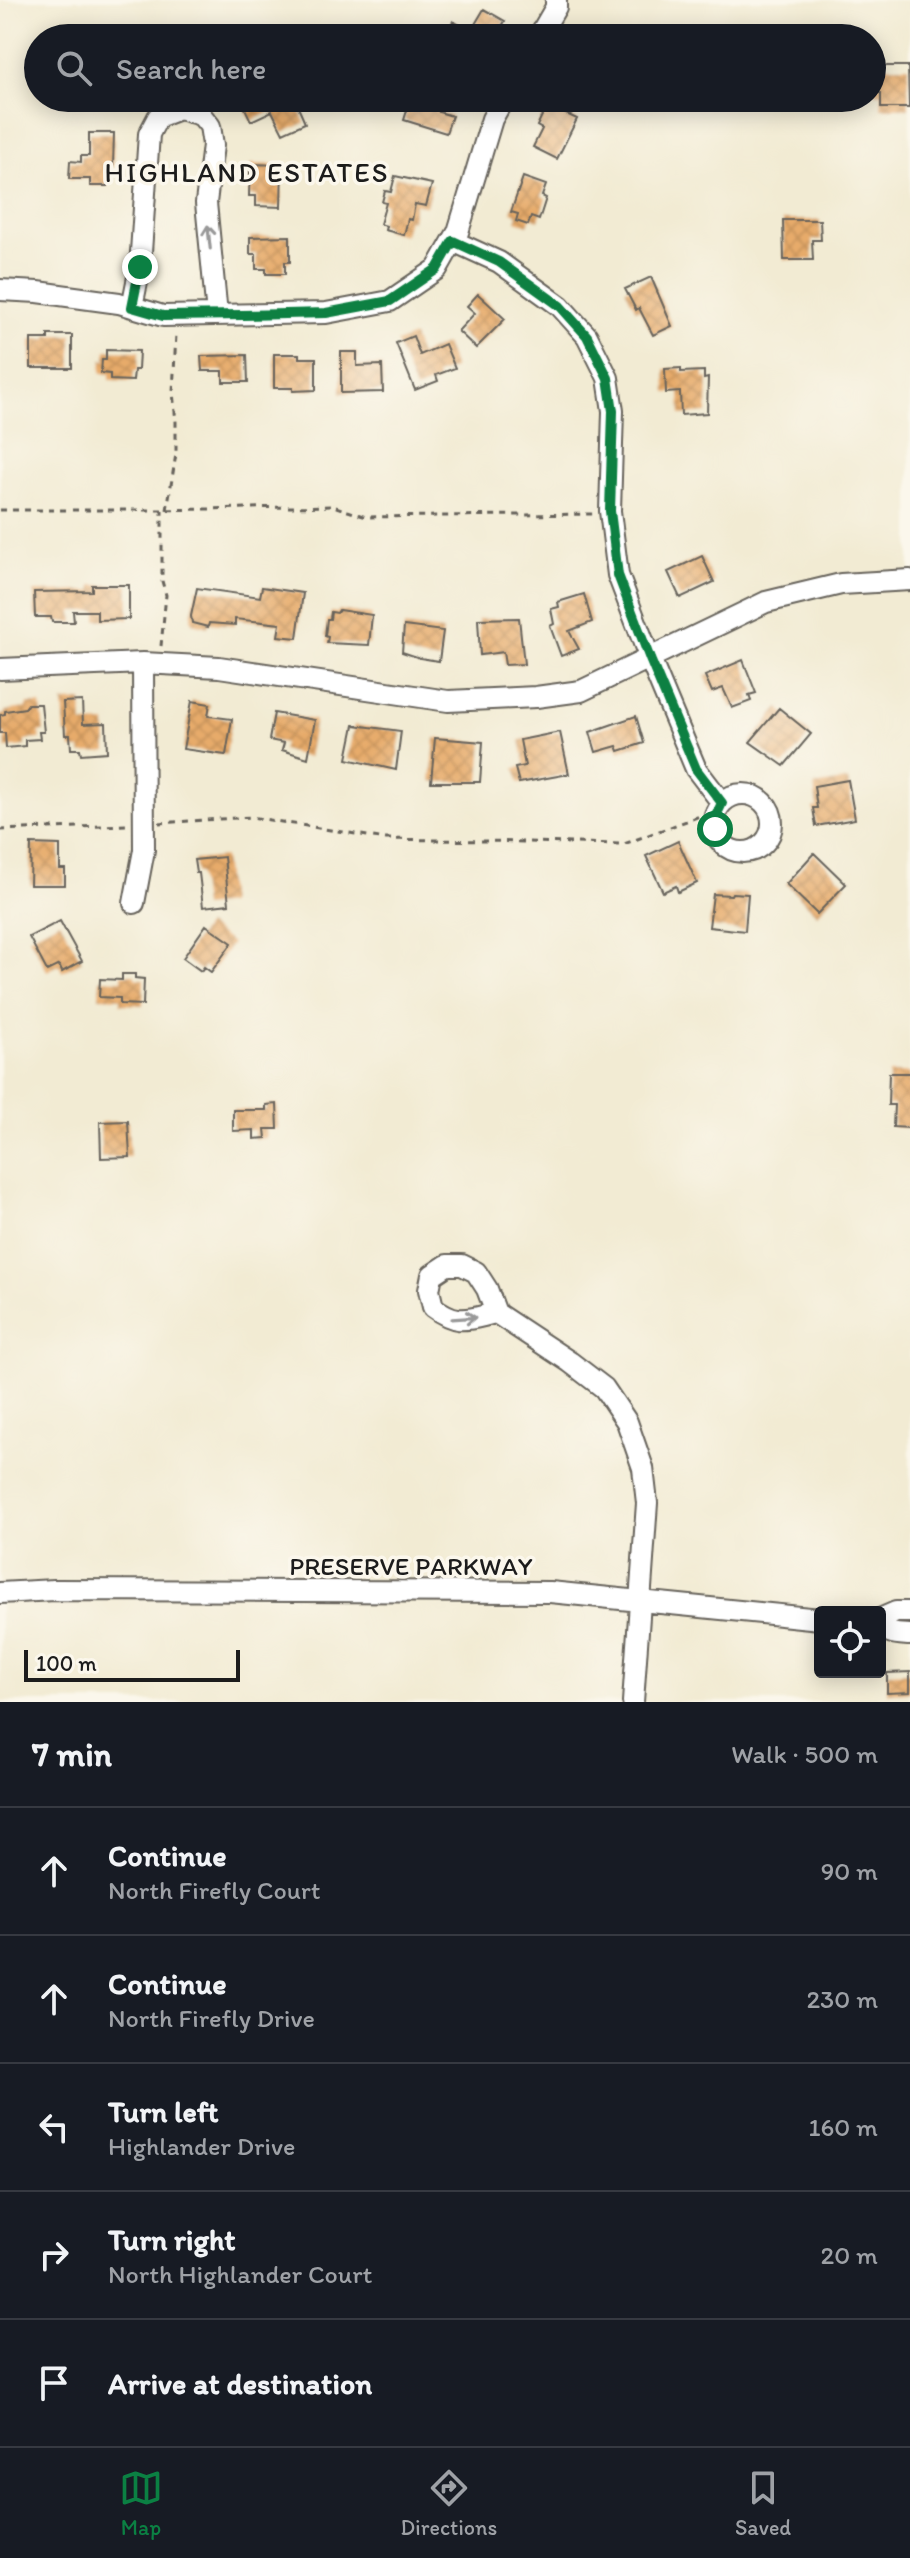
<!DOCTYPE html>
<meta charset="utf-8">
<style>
:root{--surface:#171b24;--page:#20242c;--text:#f1f3f6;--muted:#9ea1a6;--line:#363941;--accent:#0b8043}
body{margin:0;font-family:Itim,sans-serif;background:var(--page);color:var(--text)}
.controls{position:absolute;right:24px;bottom:24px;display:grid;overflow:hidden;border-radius:8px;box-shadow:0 4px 20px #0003}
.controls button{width:72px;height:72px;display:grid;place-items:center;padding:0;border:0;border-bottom:2px solid var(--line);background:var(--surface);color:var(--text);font:40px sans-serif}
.scale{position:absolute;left:24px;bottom:20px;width:216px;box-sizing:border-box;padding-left:8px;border:4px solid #1c1c1c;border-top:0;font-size:22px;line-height:28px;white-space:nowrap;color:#1c1c1c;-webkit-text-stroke:6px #fbf7ec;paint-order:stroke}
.stop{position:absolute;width:24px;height:24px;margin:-18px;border:6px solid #0b8043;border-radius:50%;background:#fff}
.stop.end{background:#0b8043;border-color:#fff;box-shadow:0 2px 8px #0008}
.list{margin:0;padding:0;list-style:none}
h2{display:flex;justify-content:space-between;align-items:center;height:104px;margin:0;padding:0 32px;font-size:34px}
h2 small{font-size:26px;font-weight:400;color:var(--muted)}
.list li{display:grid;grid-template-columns:52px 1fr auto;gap:24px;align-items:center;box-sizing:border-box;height:128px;padding:0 32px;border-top:2px solid var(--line)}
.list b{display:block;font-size:30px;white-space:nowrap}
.list p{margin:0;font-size:26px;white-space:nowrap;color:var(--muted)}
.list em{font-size:26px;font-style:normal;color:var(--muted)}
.icon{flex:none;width:44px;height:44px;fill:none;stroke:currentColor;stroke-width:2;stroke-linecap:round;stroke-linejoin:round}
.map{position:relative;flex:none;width:910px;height:1702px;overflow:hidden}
.search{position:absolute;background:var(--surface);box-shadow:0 4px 20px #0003;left:24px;right:24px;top:24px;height:88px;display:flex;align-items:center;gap:20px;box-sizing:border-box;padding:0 28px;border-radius:44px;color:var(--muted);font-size:30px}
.sheet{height:744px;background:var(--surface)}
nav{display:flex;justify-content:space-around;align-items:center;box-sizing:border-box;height:112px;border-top:2px solid var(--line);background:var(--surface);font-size:22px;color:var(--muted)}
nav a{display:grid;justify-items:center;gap:4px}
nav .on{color:var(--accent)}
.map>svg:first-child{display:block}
.building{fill:url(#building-cross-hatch)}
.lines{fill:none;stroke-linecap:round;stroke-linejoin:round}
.minor-casing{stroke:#67645c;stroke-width:24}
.path{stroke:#67645c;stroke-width:3;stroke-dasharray:6 6;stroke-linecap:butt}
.minor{stroke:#fff;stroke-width:20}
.oneway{stroke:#999}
.route{stroke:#0b8043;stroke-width:10}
.labels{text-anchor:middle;stroke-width:7;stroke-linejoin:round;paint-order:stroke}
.street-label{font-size:26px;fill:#1c1c1c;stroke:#fbf7ec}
.neighbourhood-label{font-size:28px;letter-spacing:2px;fill:#1c1c1c;stroke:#fbf7ec}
</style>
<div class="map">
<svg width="910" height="1702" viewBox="0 0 910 1702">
<defs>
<pattern id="building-cross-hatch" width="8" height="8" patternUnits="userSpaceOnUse" patternTransform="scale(2)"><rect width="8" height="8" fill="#e7ab6a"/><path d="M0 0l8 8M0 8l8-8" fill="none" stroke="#c6935b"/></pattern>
</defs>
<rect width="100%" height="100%" fill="#fbf7ec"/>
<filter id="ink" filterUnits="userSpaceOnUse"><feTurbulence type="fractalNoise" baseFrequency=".0125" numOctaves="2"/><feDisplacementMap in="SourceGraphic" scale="16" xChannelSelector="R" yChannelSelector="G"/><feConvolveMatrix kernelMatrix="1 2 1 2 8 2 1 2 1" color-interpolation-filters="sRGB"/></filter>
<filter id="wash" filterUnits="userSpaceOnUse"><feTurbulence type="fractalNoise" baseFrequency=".006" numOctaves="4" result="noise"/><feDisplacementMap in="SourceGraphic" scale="32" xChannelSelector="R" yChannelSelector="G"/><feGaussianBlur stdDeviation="1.8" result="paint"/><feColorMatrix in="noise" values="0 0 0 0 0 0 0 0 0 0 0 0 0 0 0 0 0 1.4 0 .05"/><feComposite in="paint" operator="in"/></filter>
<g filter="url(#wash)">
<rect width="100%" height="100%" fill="#f2ebd3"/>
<g id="blocks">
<path class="building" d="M484 9 505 21 495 38H443L453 21 471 31Z
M881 66H908L909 108H881V93H872V78H881Z
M255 98H294L305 123 283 133 272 111 251 121 243 104Z
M411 98H443L439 112 452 116 446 133 404 120Z
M547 105 577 119 557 159 533 147 542 129 537 126Z
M89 133H114L113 166H108V186H90V179H69L70 161 81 162V156H89Z
M250 164 282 165 281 207 256 206V196H249Z
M395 176 432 184 426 206 415 204 412 220 408 219 404 235 385 230 386 226 380 224 386 203 382 202 385 191 391 192Z
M523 177 546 185 542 196 546 198 539 220 531 217 528 225 516 221 518 214 511 212Z
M783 220H820L821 240H812L813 260H784Z
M290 236V262H285V274H266V269H256V254H250V237Z
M651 277 672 326 653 335 639 308 636 310 625 289Z
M478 294 505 319 476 348 458 331 475 313 467 306Z
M48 335H72V368H31V339H48Z
M413 336 420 355 445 344 455 368 436 375 438 381 415 390 396 343Z
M106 350 139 351 138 370H134L133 381 110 380V374L101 373 102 360H106Z
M341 352H357V366L382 365 383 392 341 393Z
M274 354H299V358H316V390L293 391V388H274Z
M247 355 248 382H223V371H202L201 356Z
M681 368V372L704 371V379L708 378 707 413 681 415 680 392 666 393 665 369Z
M702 556 714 582 680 598 668 572Z
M92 585H129V619L97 620V611H73L74 622H52L51 617H35L34 592 92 591Z
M262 587 303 593 297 638 278 636 280 624 235 619V625L209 623 208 627 192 623 191 616 197 588 260 597Z
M584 594 592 622 569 631 579 649 561 656 550 626 554 624 551 609 559 607 558 602Z
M339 610 372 615 369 645 327 643 328 637 325 636 327 619H330L331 612 337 613Z
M519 618 524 664 505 665 503 652 480 655 478 619Z
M404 626 443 631 439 661 420 658 402 652Z
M743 660 756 693 749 695 751 701 732 708 723 688 712 692 705 676Z
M82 701 83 724 106 723 107 752 81 754 80 749H71L70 735H65L63 702Z
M192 701 210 704 208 716 232 719 226 755 183 749Z
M28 704H41L44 732H39L40 739 25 740V746L6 748 5 733H0V715L5 714V711L25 708Z
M779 708 811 734 784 766 750 742Z
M274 713 315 720 308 758 282 750 284 743 269 740Z
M636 716 644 743 619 751 617 746 596 752 590 732Z
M354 725 401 731 396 770 347 759Z
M560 732 569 774 519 783 515 768 525 766 520 740Z
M435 738 483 742 480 782H431Z
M848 780 855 819 816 826 813 808H817L814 786Z
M678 841 697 883 678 892 676 886 663 892 646 856Z
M31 844 60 845V869H65V885H30Z
M814 853 846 884 817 914 786 884Z
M224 857 229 904 203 907 199 873H196L194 860Z
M732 893 748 894 745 931 709 927 713 894 731 895Z
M60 921 82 961 62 972 59 965 47 971 29 937Z
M206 925 232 943 211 972 204 967 201 971 183 958Z
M122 974H135V978L144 979 143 1005 120 1004V998L99 997 100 979 122 980Z
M889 1073H910V1128L893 1127 894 1105H888Z
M277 1104 278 1129H265L266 1138 254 1139V1130L233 1131V1110H266V1105Z
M128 1121 130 1157 101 1158 100 1122Z
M910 1672V1692L887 1693V1673Z"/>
</g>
</g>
<g filter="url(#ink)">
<use href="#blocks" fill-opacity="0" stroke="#67645c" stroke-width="2"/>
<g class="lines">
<g class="minor-casing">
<path id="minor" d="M538 38 556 7V0
M453 241 499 262 560 306 587 336 608 378 613 411 610 511 618 575 650 659 696 769 722 803
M0 290 38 292 119 303 163 316 326 313 390 301 437 269 458 232 492 119 504 98
M132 307 140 267 149 134 158 117 179 109 201 115 210 126 213 145 206 203 217 315
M0 669 143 663 219 667 448 701 536 697 581 691 766 602 841 584 910 580
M714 823a29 29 0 1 1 58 0a29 29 0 1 1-58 0Z
M134 903 144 850 143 663
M496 1313C468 1319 458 1326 433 1307L429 1290 432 1275 447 1265H462L476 1272 487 1289 496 1313 570 1362 604 1388 627 1422 643 1468 647 1503 633 1702
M0 1593 54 1590 550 1592 820 1619
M880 1619 896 1612H910
M880 1623C887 1635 897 1634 910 1635"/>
</g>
<path class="path" d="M0 510H162L333 506 366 517 595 514
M167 510 176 454V422L173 392 176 334
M161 646 166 595 162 581V510
M159 823 251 817 386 839 624 844 708 813
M0 830 127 825"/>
<use href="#minor" class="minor"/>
</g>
<defs><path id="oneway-shaft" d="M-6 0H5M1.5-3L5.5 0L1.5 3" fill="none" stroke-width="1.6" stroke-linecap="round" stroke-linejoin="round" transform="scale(2)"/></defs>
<g class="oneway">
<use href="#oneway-shaft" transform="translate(209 237) rotate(-96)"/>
<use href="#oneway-shaft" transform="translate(464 1318) rotate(-4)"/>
</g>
</g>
<g class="lines" filter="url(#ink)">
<path class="route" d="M140 267 132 307 163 316 243 315 326 313 390 301 437 269 453 241 499 262 560 306 587 336 608 378 613 411 610 511 618 575 650 659 696 769 722 803 714 820 715 829"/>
</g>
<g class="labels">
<g class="street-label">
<text x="411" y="1575">PRESERVE PARKWAY</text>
</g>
<g class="neighbourhood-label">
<text x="247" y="182">HIGHLAND ESTATES</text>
</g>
</g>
</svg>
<div class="controls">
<button><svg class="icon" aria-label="locate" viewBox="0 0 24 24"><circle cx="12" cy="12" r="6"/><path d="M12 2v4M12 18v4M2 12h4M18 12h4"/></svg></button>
</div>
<div class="scale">100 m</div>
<div class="stop" style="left:715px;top:829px"></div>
<div class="stop end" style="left:140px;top:267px"></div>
<div class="search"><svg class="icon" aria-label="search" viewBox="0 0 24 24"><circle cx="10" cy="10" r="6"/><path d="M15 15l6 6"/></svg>Search here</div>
</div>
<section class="sheet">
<h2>7 min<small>Walk · 500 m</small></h2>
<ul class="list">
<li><svg class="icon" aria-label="ahead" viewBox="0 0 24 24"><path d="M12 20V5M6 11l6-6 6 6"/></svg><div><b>Continue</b><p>North Firefly Court</p></div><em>90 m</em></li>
<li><svg class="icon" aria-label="ahead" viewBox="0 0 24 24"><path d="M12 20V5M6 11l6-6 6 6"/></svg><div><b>Continue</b><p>North Firefly Drive</p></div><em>230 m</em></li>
<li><svg class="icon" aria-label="left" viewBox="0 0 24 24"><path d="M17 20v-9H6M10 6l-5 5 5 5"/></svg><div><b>Turn left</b><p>Highlander Drive</p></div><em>160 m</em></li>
<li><svg class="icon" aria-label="right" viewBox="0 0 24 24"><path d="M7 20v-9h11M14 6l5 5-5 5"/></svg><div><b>Turn right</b><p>North Highlander Court</p></div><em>20 m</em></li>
<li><svg class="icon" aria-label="arrive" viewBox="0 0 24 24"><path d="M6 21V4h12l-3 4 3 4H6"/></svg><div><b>Arrive at destination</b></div></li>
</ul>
</section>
<nav>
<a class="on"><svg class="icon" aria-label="map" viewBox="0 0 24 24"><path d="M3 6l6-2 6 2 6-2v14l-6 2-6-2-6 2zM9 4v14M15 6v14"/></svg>Map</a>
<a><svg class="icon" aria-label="directions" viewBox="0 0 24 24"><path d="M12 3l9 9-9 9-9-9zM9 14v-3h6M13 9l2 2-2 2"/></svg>Directions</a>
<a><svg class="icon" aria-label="saved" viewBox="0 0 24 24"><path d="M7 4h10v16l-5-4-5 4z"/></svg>Saved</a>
</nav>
